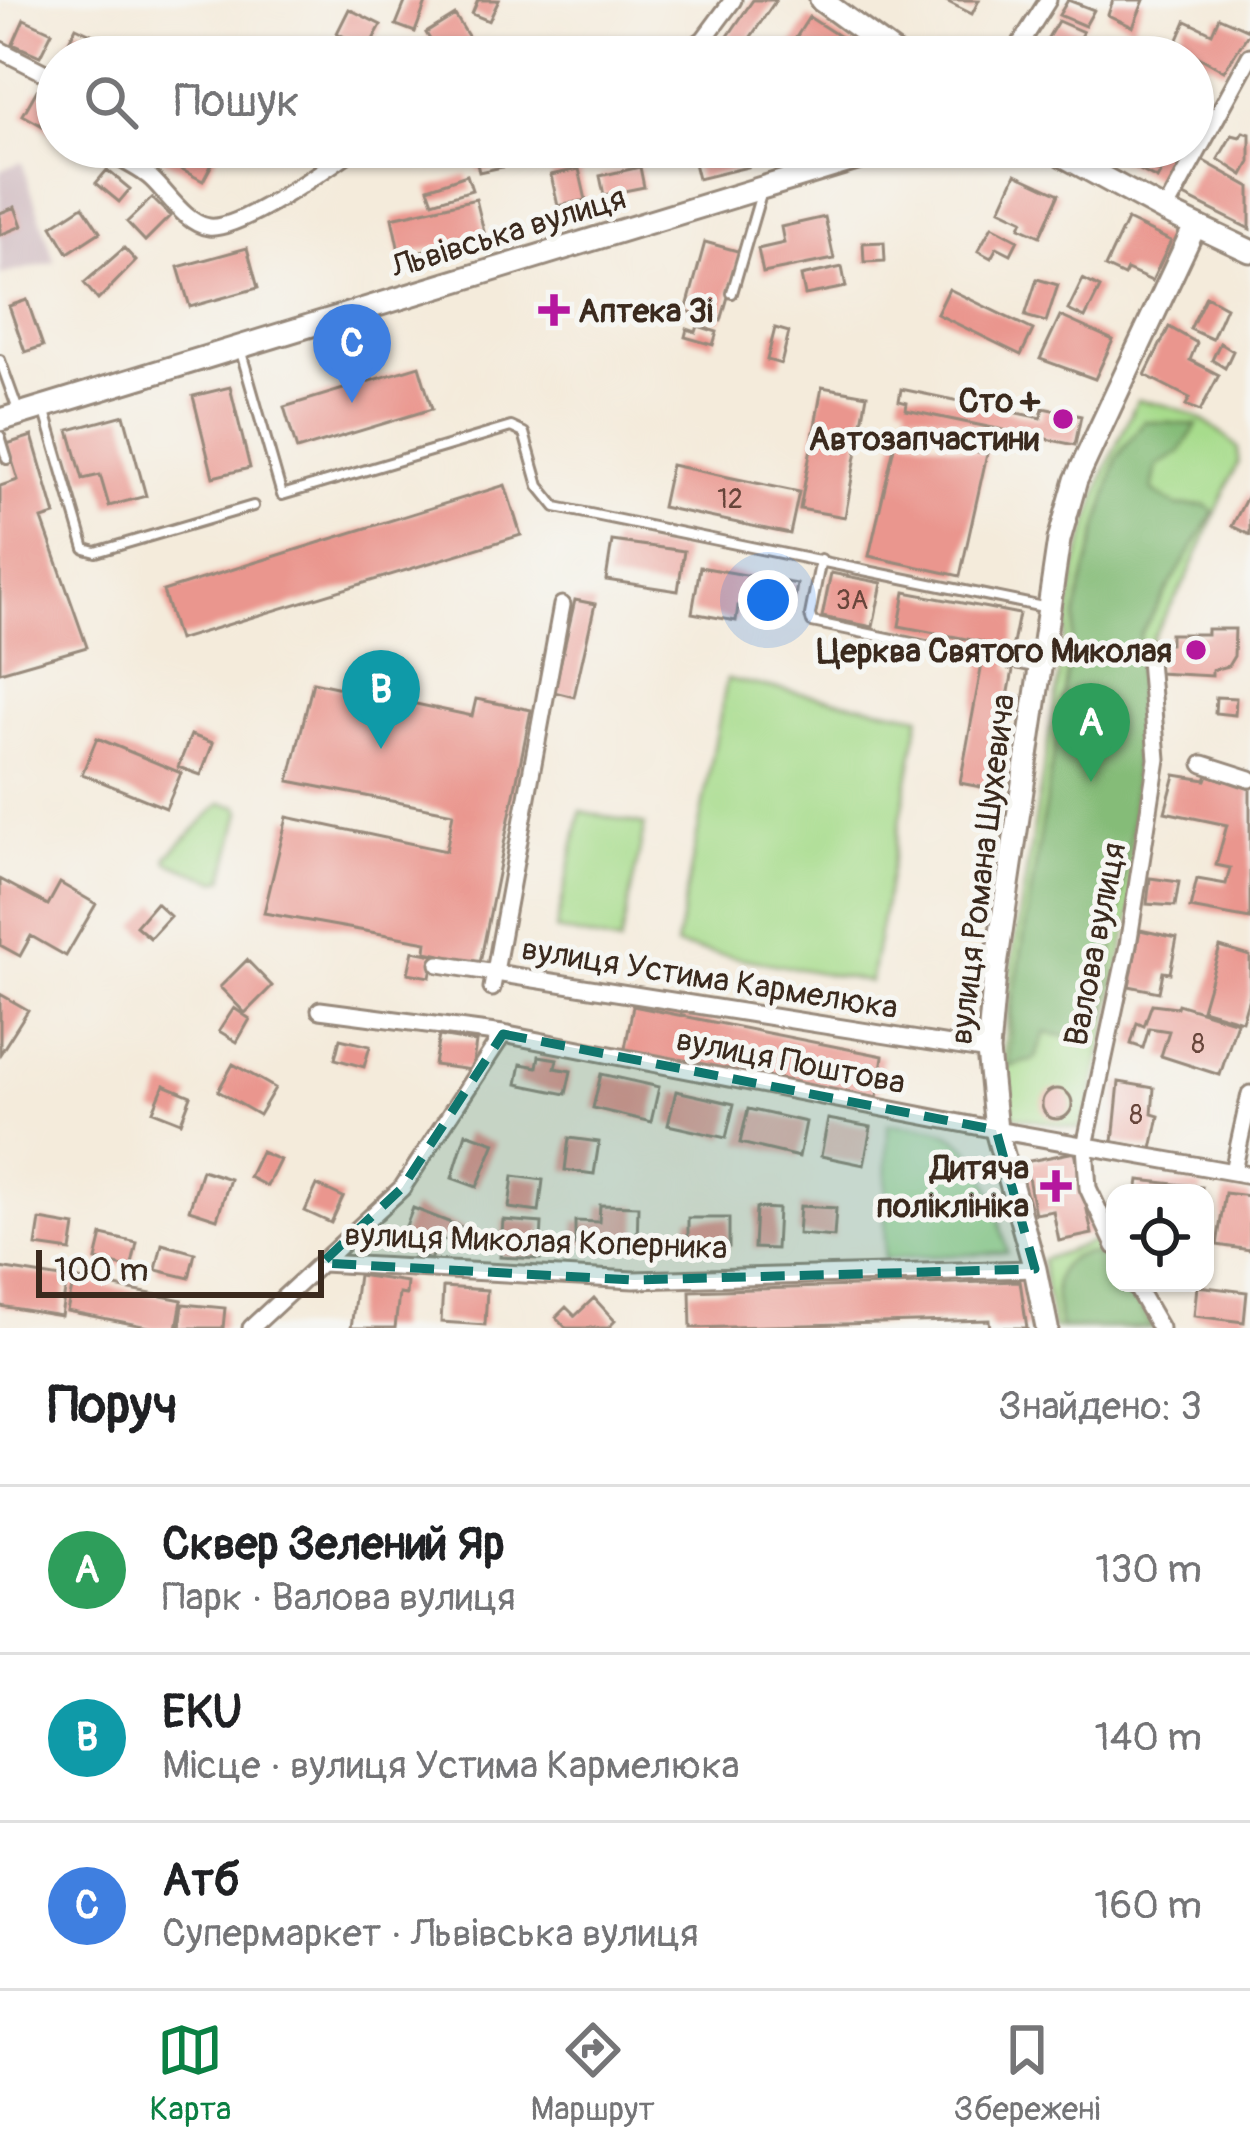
<!DOCTYPE html>
<html lang="uk">
<meta charset="utf-8">
<style>
:root{--surface:#fff;--page:#f6f6f6;--text:#202124;--muted:#757577;--line:#e0e0e0;--accent:#0b8043}
body{margin:0;font-family:Pangolin,sans-serif;background:var(--page);color:var(--text)}
.controls{position:absolute;right:36px;bottom:36px;display:grid;overflow:hidden;border-radius:24px;box-shadow:0 3px 9px #0004}
.controls button{width:108px;height:108px;display:grid;place-items:center;padding:0;border:0;border-bottom:3px solid var(--line);background:var(--surface);color:var(--text);font:60px sans-serif}
.scale{position:absolute;left:36px;bottom:30px;width:288px;box-sizing:border-box;padding-left:12px;border:6px solid #3b2a1e;border-top:0;font-size:33px;line-height:42px;white-space:nowrap;color:#3b2a1e;-webkit-text-stroke:9px #f6f6f2;paint-order:stroke}
.you{position:absolute;left:768px;top:600px;width:42px;height:42px;margin:-30px;border:9px solid #fff;border-radius:50%;background:#1a73e8;box-shadow:0 0 0 18px #1a73e833}
.badge{display:grid;place-items:center;width:78px;height:78px;border-radius:50%;background:var(--accent);color:#fff;font-size:39px;font-weight:700}
.pin{position:absolute;translate:-50% -99px;filter:drop-shadow(0 3px 6px #0008)}
.pin::after{content:'';position:absolute;top:63px;width:42px;height:36px;background:inherit;clip-path:polygon(0 0,100% 0,50% 100%)}
.list{margin:0;padding:0;list-style:none}
h2{display:flex;justify-content:space-between;align-items:center;height:156px;margin:0;padding:0 48px;font-size:51px}
h2 small{font-size:39px;font-weight:400;color:var(--muted)}
.list li{display:grid;grid-template-columns:78px 1fr auto;gap:36px;align-items:center;box-sizing:border-box;height:168px;padding:0 48px;border-top:3px solid var(--line)}
.list b{display:block;font-size:45px;white-space:nowrap}
.list p{margin:0;font-size:39px;white-space:nowrap;color:var(--muted)}
.list em{font-size:39px;font-style:normal;color:var(--muted)}
.icon{flex:none;width:66px;height:66px;fill:none;stroke:currentColor;stroke-width:2;stroke-linecap:round;stroke-linejoin:round}
.map{position:relative;flex:none;width:1250px;height:1328px;overflow:hidden}
.search{position:absolute;background:var(--surface);box-shadow:0 3px 9px #0004;left:36px;right:36px;top:36px;height:132px;display:flex;align-items:center;gap:30px;box-sizing:border-box;padding:0 42px;border-radius:66px;color:var(--muted);font-size:45px}
.sheet{height:660px;background:var(--surface)}
nav{display:flex;justify-content:space-around;align-items:center;box-sizing:border-box;height:168px;border-top:3px solid var(--line);background:var(--surface);font-size:33px;color:var(--muted)}
nav a{display:grid;justify-items:center;gap:6px}
nav .on{color:var(--accent)}
.map>svg:first-child{display:block}
.industrial{fill:#d2bec3}
.green{fill:#a7dc8c;stroke:#718355;stroke-width:3}
.forest{fill:#85bc78;stroke:#60734b;stroke-width:3}
.building{fill:#ea968e}
.lines{fill:none;stroke-linecap:round;stroke-linejoin:round}
.lane-casing{stroke:#988a7c;stroke-width:14}
.street-casing{stroke:#988a7c;stroke-width:21}
.secondary-casing{stroke:#988a7c;stroke-width:27}
.lane{stroke:#fff;stroke-width:8}
.street{stroke:#fff;stroke-width:15}
.secondary{stroke:#fff;stroke-width:21}
.marked{fill:#0f766e;fill-opacity:0.2;stroke:#0f766e;stroke-width:9;stroke-dasharray:24 15;stroke-linejoin:round}
.poi-dot{fill:#b5179e;stroke:#f6f6f2;stroke-width:4.5}
.labels{text-anchor:middle;stroke-width:10;stroke-linejoin:round;paint-order:stroke}
.number-label{font-size:27px;fill:#67453a}
.street-label{font-size:33px;fill:#3b2a1e;stroke:#f6f6f2}
.poi-label{font-size:33px;font-weight:bold;fill:#3b2a1e;stroke:#f6f6f2;text-anchor:end}
</style>
<div class="map">
<svg width="1250" height="1328" viewBox="0 0 1250 1328">
<rect width="100%" height="100%" fill="#f6f6f2"/>
<filter id="ink" filterUnits="userSpaceOnUse"><feTurbulence type="fractalNoise" baseFrequency=".00833" numOctaves="2"/><feDisplacementMap in="SourceGraphic" scale="24" xChannelSelector="R" yChannelSelector="G"/><feConvolveMatrix kernelMatrix="1 2 1 2 8 2 1 2 1" color-interpolation-filters="sRGB"/></filter>
<filter id="wash" filterUnits="userSpaceOnUse"><feTurbulence type="fractalNoise" baseFrequency=".004" numOctaves="4" result="noise"/><feDisplacementMap in="SourceGraphic" scale="48" xChannelSelector="R" yChannelSelector="G"/><feGaussianBlur stdDeviation="2.7" result="paint"/><feColorMatrix in="noise" values="0 0 0 0 0 0 0 0 0 0 0 0 0 0 0 0 0 1.4 0 .05"/><feComposite in="paint" operator="in"/></filter>
<g filter="url(#wash)">
<rect width="100%" height="100%" fill="#f4ebdb"/>
<path class="industrial" d="M22 162 55 262 0 275V170Z"/>
<path class="green" d="M1137 400C1179 405 1208 418 1238 448V462L1187 578 1152 638 1132 906 1090 1105 1079 1129 1013 1116 1002 1069 1013 955 1077 565 1103 476Z
M727 679 920 716 870 982 676 946Z
M221 803 238 806 241 811 224 879 216 881 168 862 167 857Z
M581 811 645 825 620 944 556 930Z
M888 1124C906 1126 927 1125 944 1132 988 1149 997 1212 1007 1252L884 1259Z
M1101 1239 1115 1261V1283H1129L1158 1328H1053L1041 1260Z"/>
<path class="forest" d="M1144 421 1197 425 1179 453 1157 466 1152 490 1177 506 1206 505 1214 512 1140 635 1132 826 1105 1014 1083 1039 1045 1033 1035 1059 1009 1067 1011 1016 1079 597 1117 458Z
M1087 1253 1101 1255 1112 1262 1115 1283H1125L1152 1328H1061C1054 1296 1046 1260 1087 1253Z"/>
<g id="blocks">
<path class="building" d="M406 0H427L415 32 396 25Z
M478 0H499L489 21 472 14Z
M753 0H776L737 57H717L715 55Z
M944 0H979L972 14Z
M1068 0 1094 10 1085 26 1059 15Z
M1113 0H1144L1133 27 1108 15Z
M349 9 381 25 368 49 337 33Z
M455 15 473 44 453 57H441L426 33Z
M809 17 864 52 860 57 785 55Z
M1219 17 1250 31 1224 71 1176 44 1186 21 1212 33Z
M24 19 52 32 40 56 13 44Z
M1058 21 1083 32 1069 55 1043 46Z
M76 27 91 34 80 57H61Z
M37 90 57 101 55 133 23 115Z
M1243 132 1250 134V162L1243 175 1218 159 1232 135 1240 137Z
M170 147H221L203 181 163 160Z
M473 147H507L511 165 479 172Z
M588 147H615L616 156 589 159Z
M690 147H742L748 167 698 179Z
M1096 147H1175L1157 179Z
M1202 160 1250 187V229L1184 196Z
M640 167 644 187 604 195 600 176Z
M579 169 586 200 558 206 551 175Z
M107 170 130 189 119 202 96 183Z
M1016 174 1059 194 1040 236 1020 227 1023 220 1000 209Z
M467 175 472 190 433 202 428 188Z
M152 198 170 216 145 241 127 222Z
M476 199 485 236 400 256 392 218Z
M83 206 100 232 68 253 52 226Z
M15 207 22 226 0 235V213Z
M825 217 834 259 763 273 758 249 784 243 781 227Z
M1127 220 1171 241 1152 281 1127 270 1124 276 1105 267Z
M992 226 1018 240 1011 254 997 247 991 258 978 251Z
M705 242 741 252 721 321 686 311Z
M884 242 885 261 864 262 863 243Z
M124 248 136 261 98 300 84 283Z
M247 248 258 288 190 307 178 267Z
M842 267 846 287 805 295 801 276Z
M1037 279 1058 285 1046 322 1025 316Z
M1083 279 1100 288 1085 318 1068 310Z
M949 289 1033 330 1021 355 937 314Z
M1206 296 1226 307 1212 339 1190 329Z
M27 300 43 346 25 352 9 306Z
M1060 316 1113 340 1095 379 1040 359Z
M698 326 717 332 713 345 685 337 687 329 696 332Z
M1169 327 1197 343 1190 360 1219 375 1200 411 1186 405 1190 398 1145 375Z
M775 328 789 332 781 364 767 360Z
M1220 343 1233 351 1225 368 1212 360Z
M419 366 432 409 297 450 284 407Z
M230 387 250 468 213 477 193 396Z
M822 387 867 395 845 517 800 509Z
M901 389 1041 418 1043 408 1081 416 1075 445 906 410 907 403 899 401Z
M124 415 146 496 109 506 100 475 83 479 69 430Z
M897 434 987 454 960 576 869 556Z
M32 436 55 515 42 519 87 647 0 672V486L18 480 7 444Z
M671 465 799 492 790 534 662 507Z
M505 485 521 535 178 640 163 591Z
M1250 491V535L1232 526Z
M612 541 684 551 678 591 606 580Z
M700 567 797 584 792 616 738 606 736 621 692 613Z
M831 573 882 583 873 627 822 617Z
M905 592 1019 614 1008 669 1013 670 991 789 960 783 982 664H977L982 642 899 626Z
M575 600 595 604 574 697 554 692Z
M1207 629H1235L1234 656 1228 666 1212 670V676L1158 673V644H1170V634H1207Z
M313 682 472 716 476 699 531 710 480 963 426 952 427 942 264 913 287 817 446 851 453 813 289 781Z
M1216 697 1236 698 1235 715 1215 713Z
M191 735 213 743 201 775 178 767Z
M97 738 181 773 166 808 82 774Z
M1175 775 1206 780 1208 775 1250 789V919L1190 908 1197 879 1226 884 1230 868 1216 865 1227 825 1165 812Z
M1150 878 1179 882 1175 906 1147 904Z
M0 879 48 905 60 883 96 904 66 956 31 936 20 956 0 945Z
M156 903 170 916 150 938 136 926Z
M1140 930 1177 938 1170 973 1163 972 1159 992 1129 986Z
M1220 947 1250 956V994L1242 1021 1202 1009Z
M413 951 434 955 430 977 408 973Z
M247 960 272 986 245 1013 220 987Z
M0 994 28 1010 0 1054Z
M1152 1004 1177 1007 1178 1004 1237 1022 1220 1075 1161 1056 1169 1031 1149 1028 1143 1048 1131 1044 1137 1023 1144 1026Z
M633 1006 883 1056 876 1104 624 1054Z
M234 1008 250 1019 237 1042 219 1031Z
M439 1036 476 1042 472 1070 434 1065Z
M340 1039 370 1046 364 1067 335 1059Z
M539 1056 557 1059 555 1068 571 1071 566 1094 517 1084 521 1064 537 1067Z
M233 1064 275 1088 259 1115 218 1091Z
M601 1074 659 1087 651 1122 593 1108Z
M1119 1082 1154 1088 1152 1114 1159 1116 1152 1149 1113 1142Z
M164 1085 191 1096 181 1122 153 1111Z
M1042 1104a15 15 0 1 1 30 0a15 15 0 1 1-30 0Z
M676 1091 734 1104 726 1138 668 1125Z
M748 1109 806 1122 799 1157 740 1143Z
M828 1119 871 1127 864 1165 821 1156Z
M466 1133 495 1143 477 1187 452 1178Z
M569 1138 599 1142 594 1174 565 1170Z
M261 1152 280 1160 267 1186 249 1177Z
M1075 1152 1092 1234 1059 1241 1053 1211 1035 1214 1025 1162Z
M202 1170 230 1179 217 1219 189 1210Z
M513 1176 543 1180 539 1212 509 1208Z
M1139 1180 1202 1187 1201 1193H1137Z
M317 1185 343 1197 331 1223 305 1211Z
M1225 1193 1250 1196V1250L1217 1245Z
M600 1205 638 1206 637 1246 575 1245V1221L599 1222Z
M800 1206 836 1208 834 1237 798 1234Z
M413 1208 474 1232 467 1249 439 1238 430 1260 398 1247Z
M756 1208 778 1209 776 1249 754 1248Z
M688 1218H729V1247H688Z
M40 1220 75 1226 71 1251 36 1246Z
M503 1220 542 1223 540 1259 500 1257Z
M102 1235 137 1243 131 1269 96 1260Z
M162 1244 195 1253 189 1278 156 1270Z
M0 1268 67 1279 61 1316 0 1306Z
M358 1275 407 1282 406 1295 399 1294 395 1328H351Z
M74 1279 182 1300 177 1328H153L67 1311Z
M1020 1281 1027 1328H990L989 1320 691 1328 690 1291Z
M1197 1286 1247 1292 1244 1322 1194 1316Z
M443 1287 487 1290 485 1325 441 1322Z
M594 1298 615 1321 608 1328H566L556 1317 566 1307 575 1316Z
M183 1304 225 1308 223 1328H180Z"/>
</g>
</g>
<g filter="url(#ink)">
<use href="#blocks" fill-opacity="0" stroke="#988a7c" stroke-width="3"/>
<g class="lines">
<g class="lane-casing">
<path id="lane" d="M732 293 762 190
M241 352 282 495 511 427 524 433 539 486 556 507 1048 608
M0 360 19 413
M44 408 85 549 96 552 253 506
M0 436 7 459
M821 559 810 615 812 622 979 657
M1010 662 1039 668"/>
</g>
<g class="street-casing">
<path id="street" d="M0 50 57 79
M494 57 543 49 687 52 704 39 733 0
M1012 57 1048 0
M107 147C118 161 138 166 152 179 168 194 186 224 209 227 239 231 330 166 357 147
M1165 211 1250 56
M1203 764 1250 779
M439 964 988 1051
M492 988 562 605
M320 1010 503 1034 996 1130 1250 1175
M1233 1171 1250 1094
M1115 1246 1088 1188 1085 1146 1128 945 1157 759 1148 647
M322 1263 634 1280 1035 1269
M1134 1283 1160 1328
M251 1328 402 1188 503 1034"/>
</g>
<g class="secondary-casing">
<path id="secondary" d="M821 0 899 57
M1047 147 1165 211 1250 251
M0 420 896 147
M1047 1328 1035 1269 996 1130 988 1051 995 973 1059 540 1076 480 1195 226"/>
</g>
<use href="#lane" class="lane"/>
<use href="#street" class="street"/>
<use href="#secondary" class="secondary"/>
</g>
</g>
<path class="marked" d="M503 1034 996 1130 1035 1269 634 1280 322 1263 402 1188Z"/>
<g class="poi-dot">
<path d="M548 292h12v12h12v12h-12v12h-12v-12h-12v-12h12z"/>
<circle cx="1063" cy="419" r="12"/>
<circle cx="1196" cy="650" r="12"/>
<path d="M1050 1168h12v12h12v12h-12v12h-12v-12h-12v-12h12z"/>
</g>
<g class="labels">
<g class="number-label">
<text x="730" y="508">12</text>
<text x="852" y="609">3А</text>
<text x="1198" y="1053">8</text>
<text x="1136" y="1124">8</text>
</g>
<g class="street-label">
<text transform="translate(508 231) rotate(-17)" y="12">Львівська вулиця</text>
<text transform="translate(981 869) rotate(-83)" y="12">вулиця Романа Шухевича</text>
<text transform="translate(1094 944) rotate(-79)" y="12">Валова вулиця</text>
<text transform="translate(710 977) rotate(9)" y="12">вулиця Устима Кармелюка</text>
<text transform="translate(791 1060) rotate(11)" y="12">вулиця Поштова</text>
<text transform="translate(536 1240) rotate(2)" y="12">вулиця Миколая Коперника</text>
</g>
<g class="poi-label">
<text x="578" y="322" text-anchor="start">Аптека 3і</text>
<text x="1039" y="412">Сто +<tspan x="1039" dy="38">Автозапчастини</tspan></text>
<text x="1172" y="662">Церква Святого Миколая</text>
<text x="1029" y="1179">Дитяча<tspan x="1029" dy="38">поліклініка</tspan></text>
</g>
</g>
</svg>
<div class="controls">
<button><svg class="icon" aria-label="locate" viewBox="0 0 24 24"><circle cx="12" cy="12" r="6"/><path d="M12 2v4M12 18v4M2 12h4M18 12h4"/></svg></button>
</div>
<div class="scale">100 m</div>
<div class="you"></div>
<div class="pin badge" style="left:1091px;top:782px;background:#2e9e5b">A</div>
<div class="pin badge" style="left:381px;top:749px;background:#0f9aa8">B</div>
<div class="pin badge" style="left:352px;top:403px;background:#3f7fe0">C</div>
<div class="search"><svg class="icon" aria-label="search" viewBox="0 0 24 24"><circle cx="10" cy="10" r="6"/><path d="M15 15l6 6"/></svg>Пошук</div>
</div>
<section class="sheet">
<h2>Поруч<small>Знайдено: 3</small></h2>
<ul class="list">
<li><span class="badge" style="background:#2e9e5b">A</span><div><b>Сквер Зелений Яр</b><p>Парк · Валова вулиця</p></div><em>130 m</em></li>
<li><span class="badge" style="background:#0f9aa8">B</span><div><b>EKU</b><p>Місце · вулиця Устима Кармелюка</p></div><em>140 m</em></li>
<li><span class="badge" style="background:#3f7fe0">C</span><div><b>Атб</b><p>Супермаркет · Львівська вулиця</p></div><em>160 m</em></li>
</ul>
</section>
<nav>
<a class="on"><svg class="icon" aria-label="map" viewBox="0 0 24 24"><path d="M3 6l6-2 6 2 6-2v14l-6 2-6-2-6 2zM9 4v14M15 6v14"/></svg>Карта</a>
<a><svg class="icon" aria-label="directions" viewBox="0 0 24 24"><path d="M12 3l9 9-9 9-9-9zM9 14v-3h6M13 9l2 2-2 2"/></svg>Маршрут</a>
<a><svg class="icon" aria-label="saved" viewBox="0 0 24 24"><path d="M7 4h10v16l-5-4-5 4z"/></svg>Збережені</a>
</nav>
